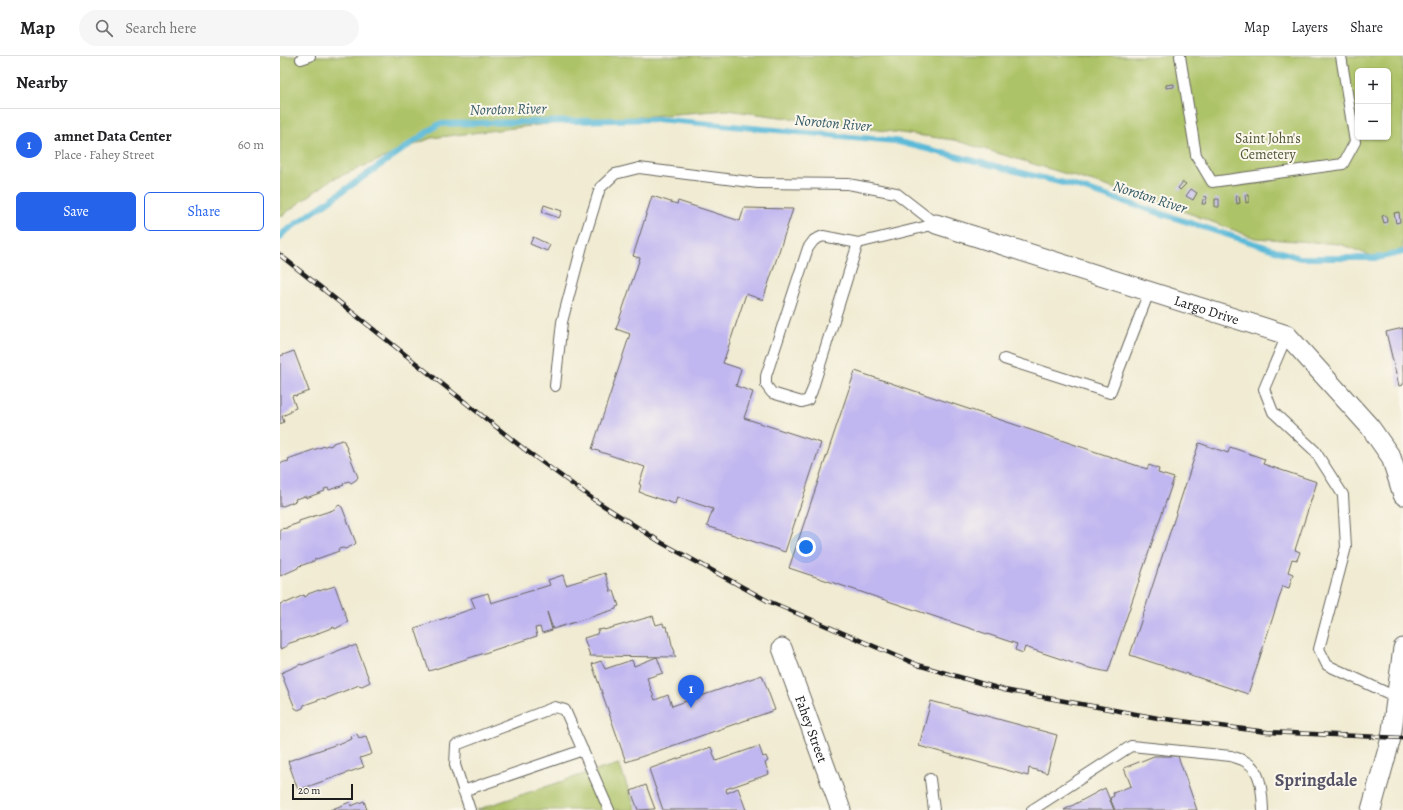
<!DOCTYPE html>
<meta charset="utf-8">
<style>
:root{--surface:#fff;--page:#f6f6f6;--text:#202124;--muted:#757577;--line:#e0e0e0;--accent:#2563eb}
body{margin:0;font-family:Alegreya,serif;background:var(--page);color:var(--text)}
.controls{position:absolute;right:12px;top:12px;display:grid;overflow:hidden;border-radius:6px;box-shadow:0 1px 3px #0004}
.controls button{width:36px;height:36px;display:grid;place-items:center;padding:0;border:0;border-bottom:1px solid var(--line);background:var(--surface);color:var(--text);font:20px sans-serif}
.scale{position:absolute;left:12px;bottom:10px;width:61px;box-sizing:border-box;padding-left:4px;border:2px solid #1c1c1c;border-top:0;font-size:11px;line-height:14px;white-space:nowrap;color:#1c1c1c;-webkit-text-stroke:3px #fbf7ec;paint-order:stroke}
.you{position:absolute;left:526px;top:491px;width:14px;height:14px;margin:-10px;border:3px solid #fff;border-radius:50%;background:#1a73e8;box-shadow:0 0 0 6px #1a73e833}
.badge{display:grid;place-items:center;width:26px;height:26px;border-radius:50%;background:var(--accent);color:#fff;font-size:13px;font-weight:700}
.pin{position:absolute;translate:-50% -33px;filter:drop-shadow(0 1px 2px #0008)}
.pin::after{content:'';position:absolute;top:21px;width:14px;height:12px;background:inherit;clip-path:polygon(0 0,100% 0,50% 100%)}
.list{margin:0;padding:0;list-style:none}
h2{display:flex;justify-content:space-between;align-items:center;height:52px;margin:0;padding:0 16px;font-size:17px}
h2 small{font-size:13px;font-weight:400;color:var(--muted)}
.list li{display:grid;grid-template-columns:26px 1fr auto;gap:12px;align-items:center;box-sizing:border-box;height:72px;padding:0 16px;border-top:1px solid var(--line)}
.list b{display:block;font-size:15px;white-space:nowrap}
.list p{margin:0;font-size:13px;white-space:nowrap;color:var(--muted)}
.list em{font-size:13px;font-style:normal;color:var(--muted)}
.actions{display:flex;gap:8px;padding:12px 16px}
.actions a{flex:1;padding:9px 0;border:1px solid var(--accent);border-radius:6px;text-align:center;font-size:14px;color:var(--accent)}
.actions .main{background:var(--accent);color:#fff}
.icon{flex:none;width:22px;height:22px;fill:none;stroke:currentColor;stroke-width:2;stroke-linecap:round;stroke-linejoin:round}
.map{position:relative;flex:none;width:1123px;height:754px;overflow:hidden}
header{display:flex;align-items:center;gap:24px;box-sizing:border-box;height:56px;padding:0 20px;background:var(--surface);border-bottom:1px solid var(--line)}
header strong{font-size:19px}
nav{display:flex;gap:22px;margin-inline-start:auto;font-size:14px}
.search{width:280px;height:36px;background:var(--page);display:flex;align-items:center;gap:10px;box-sizing:border-box;padding:0 14px;border-radius:22px;color:var(--muted);font-size:15px}
main{display:flex}
aside{flex:1;background:var(--surface)}
.map>svg:first-child{display:block}
.green{fill:#adc367;stroke:#647042;fill-rule:evenodd}
.lines{fill:none;stroke-linecap:round;stroke-linejoin:round}
.stream{stroke:#5ab9d8;stroke-width:6}
.building{fill:#c0b6f0}
.service-casing{stroke:#66645c;stroke-width:12}
.minor-casing{stroke:#66645c;stroke-width:21}
.service{stroke:#fff;stroke-width:10}
.minor{stroke:#fff;stroke-width:19}
.rail-casing{stroke:#1c1c1c;stroke-width:4.5}
.rail{stroke:#fbf7ec;stroke-width:3;stroke-dasharray:9;stroke-linecap:butt}
.labels{text-anchor:middle;stroke-width:4;stroke-linejoin:round;paint-order:stroke}
.park-label{font-size:14px;fill:#4f5636;stroke:#fbf7ec}
.street-label{font-size:14px;fill:#1c1c1c;stroke:#fbf7ec}
.water-label{font-size:15px;font-style:italic;fill:#355b67;stroke:#fbf7ec}
.district-label{font-size:18px;font-weight:bold;fill:#555266;stroke:#fbf7ec}
</style>
<header>
<strong>Map</strong>
<div class="search"><svg class="icon" aria-label="search" viewBox="0 0 24 24"><circle cx="10" cy="10" r="6"/><path d="M15 15l6 6"/></svg>Search here</div>
<nav><a>Map</a><a>Layers</a><a>Share</a></nav>
</header>
<main>
<aside>
<h2>Nearby<small></small></h2>
<ul class="list">
<li><span class="badge">1</span><div><b>amnet Data Center</b><p>Place · Fahey Street</p></div><em>60 m</em></li>
</ul>
<div class="actions"><a class="main">Save</a><a>Share</a></div>
</aside>
<div class="map">
<svg width="1123" height="754" viewBox="0 0 1123 754">
<rect width="100%" height="100%" fill="#fbf7ec"/>
<filter id="ink" filterUnits="userSpaceOnUse"><feTurbulence type="fractalNoise" baseFrequency=".025" numOctaves="2"/><feDisplacementMap in="SourceGraphic" scale="8" xChannelSelector="R" yChannelSelector="G"/><feConvolveMatrix kernelMatrix="1 2 1 2 8 2 1 2 1" color-interpolation-filters="sRGB"/></filter>
<filter id="wash" filterUnits="userSpaceOnUse"><feTurbulence type="fractalNoise" baseFrequency=".012" numOctaves="4" result="noise"/><feDisplacementMap in="SourceGraphic" scale="16" xChannelSelector="R" yChannelSelector="G"/><feGaussianBlur stdDeviation="0.9" result="paint"/><feColorMatrix in="noise" values="0 0 0 0 0 0 0 0 0 0 0 0 0 0 0 0 0 1.4 0 .05"/><feComposite in="paint" operator="in"/></filter>
<g filter="url(#wash)">
<rect width="100%" height="100%" fill="#f0ebd2"/>
<path class="green" d="M0 0H1123V193L1097 202 1060 188 975 182 879 146 674 84 447 54 267 68 151 82 51 124 0 161ZM1078 15H1108V81H1078Z
M339 708 356 754H196L301 719Z"/>
<g class="lines">
<path class="stream" d="M0 182 3 177 159 68 376 63 615 85 795 130 1020 202H1097L1123 196"/>
</g>
<g id="blocks">
<path class="building" d="M894 28V31L886 32V29Z
M903 126 906 128 900 134 898 132Z
M911 133 917 137 913 144 906 140Z
M965 139H969V146L966 147Z
M372 140 397 148 398 145 460 165 464 152 513 153 483 244 466 238 443 307 461 313 456 330 473 336 464 362 541 387 505 496 427 470 433 453 397 441 395 448 359 436 361 429 359 428 365 411 312 393 350 278 336 273 360 202 353 200Z
M924 140 927 141 925 148H922Z
M956 140H959L960 147 957 148Z
M935 143H939V151H935Z
M264 149 282 155 279 162 262 156Z
M1119 156 1120 166 1116 167 1114 157Z
M1106 159 1107 166 1104 167 1102 160Z
M253 181 270 189 267 195 250 188Z
M1123 272V329L1119 330 1106 276Z
M14 295 29 335 15 340V339L12 340 16 352 11 354V356L2 360 4 366 0 368V300Z
M575 315 867 413 869 409 879 413 878 417 894 422 828 616 805 611 745 591 743 597 735 594 737 588 509 512Z
M62 384 64 385 78 421 76 424 71 427 69 425 63 427 64 429 49 434 48 432 44 433 45 435 26 442V440L15 443 16 445 0 451V407L9 405 8 403 33 394 48 389 49 390 52 389 53 387Z
M919 387 948 397 950 391 985 403 983 408 1037 426 1015 494 1020 496 1017 504 1012 503 1008 516 1013 518 1009 532 1003 530 968 638 850 599Z
M59 449 62 451 76 487 74 489 65 493 63 492 58 493 59 495 34 504V505L20 510V509L18 511V512L0 520V473L7 472V471L19 467V465L53 454Z
M325 517 331 536 334 535 339 550 336 551V553L273 573 267 556 272 574 262 577 260 571 255 572 257 580 149 615 135 572 195 552 191 542 208 537 211 547 270 529 268 524 283 519 286 529Z
M55 530 68 566 55 573 54 571 38 577V578L7 588V590L0 593V548L5 546 6 547 24 539 25 541 28 539V538L39 534V535Z
M373 560 376 569 383 567 384 571 386 570 387 575H389L392 589 395 596 394 598 396 601 310 600 304 582 317 578 318 574 324 573V574Z
M76 589 90 626 82 630 79 629 45 643 44 642 24 649 23 652 18 654 15 652 1 617 21 608 22 609 70 590 71 591Z
M377 601 383 617 367 622 375 644 388 639 392 650 482 619 495 654 346 706 312 608 321 605 325 613 352 604 354 610Z
M651 645 777 679 767 717 749 712 748 720 639 690Z
M77 678 79 682 86 680 92 698 80 702 84 711 18 734 8 705 72 683 71 680Z
M479 690 483 701 486 700 488 705 485 707 489 718 446 733 447 737 458 732 466 754H383L369 713 431 691 436 705Z
M874 700H898L917 754H835L830 742 834 740 833 737 851 730 844 712Z
M366 729 375 753 358 754 351 735Z
M825 732 834 754H784Z
M84 745 87 754H50L70 746 71 750Z"/>
</g>
</g>
<g filter="url(#ink)">
<use href="#blocks" fill-opacity="0" stroke="#66645c" stroke-width="1"/>
<g class="lines">
<g class="service-casing">
<path id="service" d="M900 0 916 99 932 126 1063 108 1075 86 1061 0
M21 3 30 0
M578 187 532 335 528 344 522 346 492 337 486 329V320L528 192 534 184 543 180 578 187 656 168
M1007 279 984 333 993 356 1035 395 1063 439 1066 491 1039 593 1047 609 1116 641
M724 303 830 337 869 236
M275 330 282 266 302 190 320 132 335 118 359 112 478 127 568 128 616 137 656 168
M650 723 654 754
M183 735 303 694
M190 754 175 709 176 689 275 651 285 654 329 754
M752 754 851 690 951 700C956 702 962 703 966 706 982 714 982 738 983 754"/>
</g>
<g class="minor-casing">
<g id="minor">
<path id="s1" d="M656 168 1007 279 1090 371 1111 401 1123 439"/>
<path id="s2" d="M502 592 561 754"/>
<path d="M1091 754 1111 682 1123 592"/>
</g>
</g>
<use href="#service" class="service"/>
<use href="#minor" class="minor"/>
<g class="rail-casing">
<path id="rail" d="M0 199 244 393 313 443 382 487 488 545 638 609 724 634 878 662 987 676 1123 682"/>
</g>
<use href="#rail" class="rail"/>
</g>
</g>
<g class="labels">
<g class="park-label">
<text x="988" y="87">Saint John's<tspan x="988" dy="16">Cemetery</tspan></text>
</g>
<g class="street-label">
<text dy="5" stroke="none"><textPath href="#s1" startOffset="284">Largo Drive</textPath></text>
<text dy="5" stroke="none"><textPath href="#s2" startOffset="86">Fahey Street</textPath></text>
</g>
<g class="water-label">
<text transform="translate(228 53) rotate(-1)" y="5">Noroton River</text>
<text transform="translate(553 67) rotate(5)" y="5">Noroton River</text>
<text transform="translate(870 141) rotate(18)" y="5">Noroton River</text>
</g>
<g class="district-label">
<text x="1036" y="730">Springdale</text>
</g>
</g>
</svg>
<div class="controls">
<button>+</button>
<button>−</button>
</div>
<div class="scale">20 m</div>
<div class="you"></div>
<div class="pin badge" style="left:411px;top:652px">1</div>
</div>
</main>
